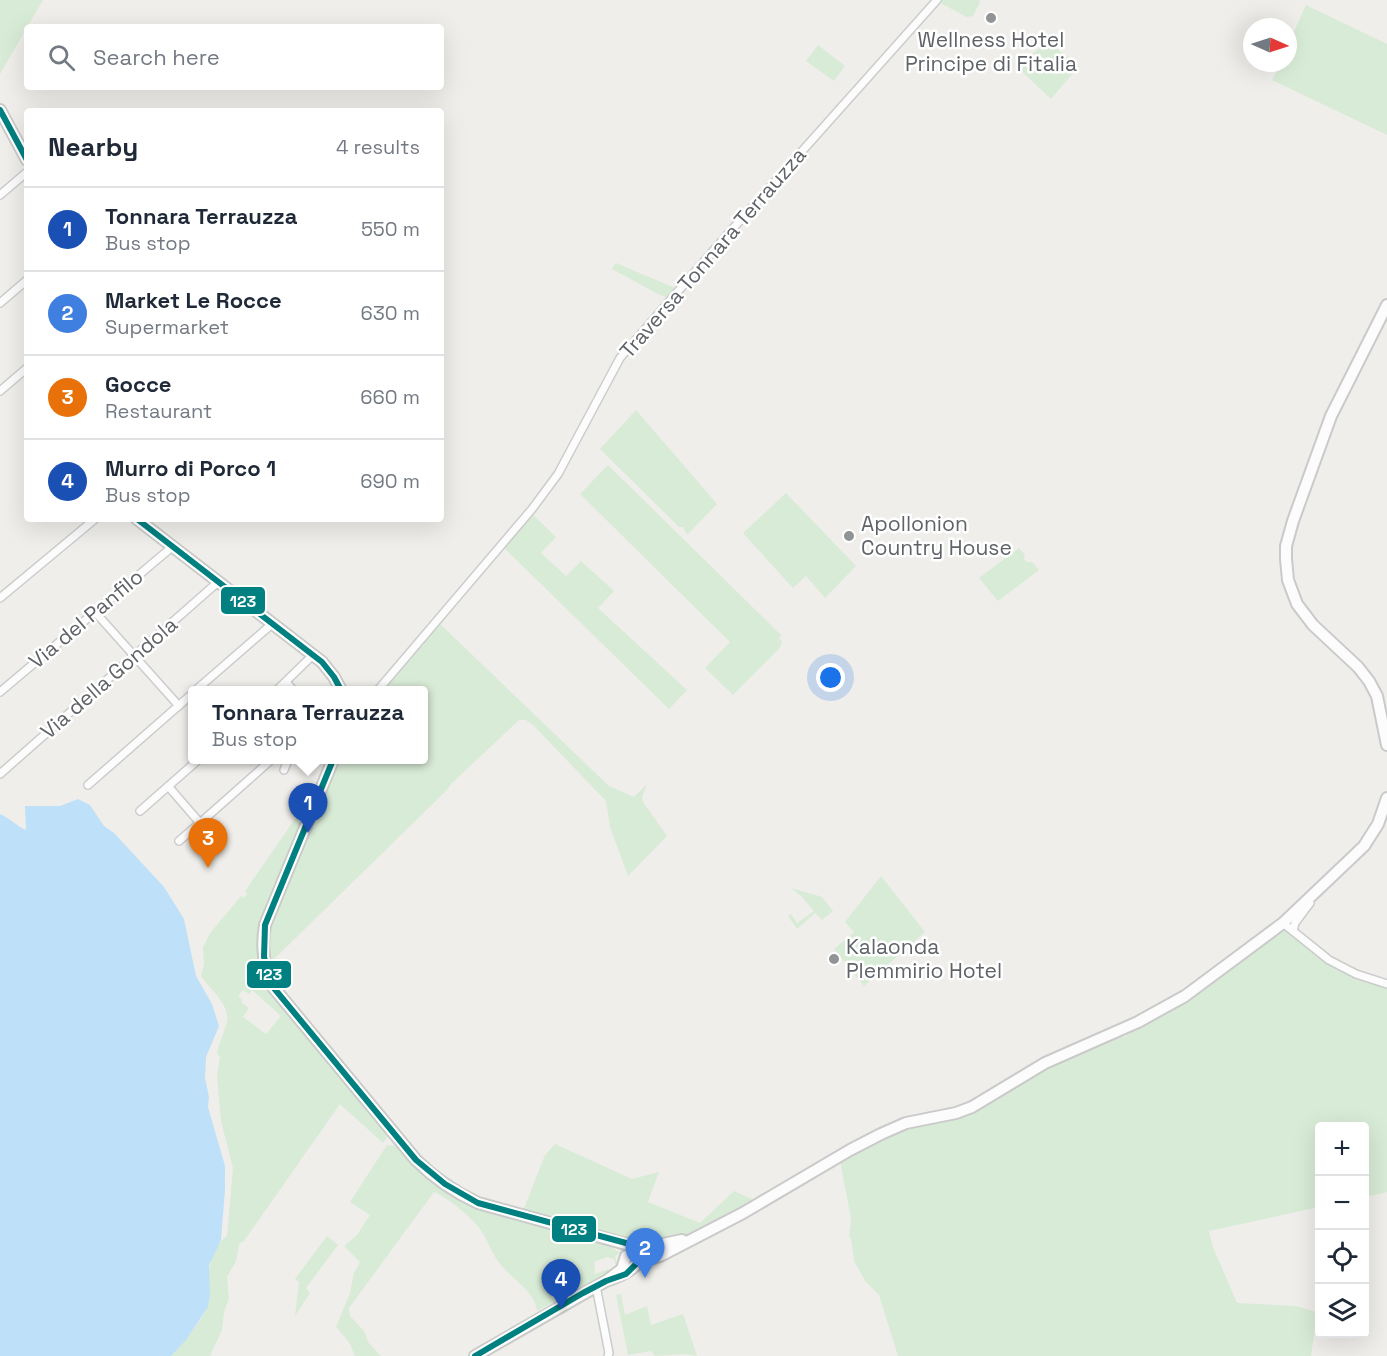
<!DOCTYPE html>
<meta charset="utf-8">
<style>
:root{--surface:#fff;--page:#f6f6f7;--text:#1f2937;--muted:#747a83;--line:#e0e1e3;--accent:#0b8043}
body{margin:0;font-family:"Space Grotesk",sans-serif;background:var(--page);color:var(--text)}
.controls{position:absolute;right:18px;bottom:18px;display:grid;overflow:hidden;border-radius:6px;box-shadow:0 6px 24px #0002}
.controls button{width:54px;height:54px;display:grid;place-items:center;padding:0;border:0;border-bottom:2px solid var(--line);background:var(--surface);color:var(--text);font:30px sans-serif}
.compass{position:absolute;left:1243px;top:18px;width:54px;height:54px;border-radius:50%;background:var(--surface);box-shadow:0 6px 24px #0002;rotate:93deg}
.you{position:absolute;left:831px;top:678px;width:21px;height:21px;margin:-15px;border:4px solid #fff;border-radius:50%;background:#1a73e8;box-shadow:0 0 0 9px #1a73e833}
.badge{display:grid;place-items:center;width:39px;height:39px;border-radius:50%;background:var(--accent);color:#fff;font-size:20px;font-weight:700}
.pin{position:absolute;translate:-50% -50px;filter:drop-shadow(0 2px 3px #0008)}
.pin::after{content:'';position:absolute;top:32px;width:21px;height:18px;background:inherit;clip-path:polygon(0 0,100% 0,50% 100%)}
.popup{position:absolute;left:188px;top:686px;width:240px;height:78px;box-sizing:border-box;display:grid;place-content:center;border-radius:6px;background:var(--surface);filter:drop-shadow(0 2px 4px #0005);font-size:20px;white-space:nowrap;color:var(--muted)}
.popup b{font-size:22px;color:var(--text)}
.popup::after{content:'';position:absolute;left:50%;top:100%;margin-left:-12px;border:12px solid transparent;border-top-color:var(--surface)}
.list{margin:0;padding:0;list-style:none}
h2{display:flex;justify-content:space-between;align-items:center;height:78px;margin:0;padding:0 24px;font-size:26px}
h2 small{font-size:20px;font-weight:400;color:var(--muted)}
.list li{display:grid;grid-template-columns:39px 1fr auto;gap:18px;align-items:center;box-sizing:border-box;height:84px;padding:0 24px;border-top:2px solid var(--line)}
.list b{display:block;font-size:22px;white-space:nowrap}
.list p{margin:0;font-size:20px;white-space:nowrap;color:var(--muted)}
.list em{font-size:20px;font-style:normal;color:var(--muted)}
.icon{flex:none;width:33px;height:33px;fill:none;stroke:currentColor;stroke-width:2;stroke-linecap:round;stroke-linejoin:round}
.map{position:relative;flex:none;width:1387px;height:1356px;overflow:hidden}
.search{position:absolute;background:var(--surface);box-shadow:0 6px 24px #0002;left:24px;top:24px;width:420px;height:66px;display:flex;align-items:center;gap:15px;box-sizing:border-box;padding:0 21px;border-radius:6px;color:var(--muted);font-size:22px}
.panel{position:absolute;background:var(--surface);box-shadow:0 6px 24px #0002;left:24px;top:108px;width:420px;height:414px;border-radius:6px}
.map>svg:first-child{display:block}
.green{fill:#d8ebd6;fill-rule:evenodd}
.water{fill:#bfe0f9}
.lines{fill:none;stroke-linecap:round;stroke-linejoin:round}
.street-casing{stroke:#cbcccc;stroke-width:10}
.secondary-casing{stroke:#cacacb;stroke-width:14}
.street{stroke:#fdfcfc;stroke-width:7}
.secondary{stroke:#fdfcfc;stroke-width:10}
.bus-1-casing{stroke:#fff;stroke-width:10}
.bus-1{stroke:#008080;stroke-width:6}
.poi-dot{fill:#919496;stroke:#fff;stroke-width:2}
.labels{text-anchor:middle;stroke-width:5;stroke-linejoin:round;paint-order:stroke}
.poi-label{font-size:21px;fill:#5f6368;stroke:#fff;text-anchor:start}
.street-label{font-size:21px;fill:#5f6368;stroke:#fff}
.line-badge{stroke:#fff;stroke-width:2}
.badge-label{font-size:16px;text-anchor:middle;font-weight:bold;fill:#fff}
</style>
<div class="map">
<svg width="1387" height="1356" viewBox="0 0 1387 1356">
<rect width="100%" height="100%" fill="#efeeea"/>
<path class="green" d="M0 0H43L0 74Z
M942 0H979L980 2 973 16 967 17 942 4Z
M1306 5 1387 44V135L1272 80 1280 63H1288V45Z
M1048 42 1079 66 1051 99 1016 66Z
M818 45 845 66 834 81 806 61Z
M616 263 675 288 668 298 658 294 612 269Z
M636 410 717 504 687 535 683 527H679L600 449Z
M608 465 782 636 779 638 782 642 780 648 733 695 705 668 730 642 580 494Z
M786 493 856 566 825 598 806 576 793 588 743 533Z
M531 513 556 537 541 553 566 576 581 561 614 591 598 608 687 690 669 709 502 546Z
M1019 548 1025 555 1024 559 1027 562H1032L1039 570 998 601 979 578Z
M438 622 609 786 634 797 647 784 642 797 643 802 667 836 628 876 610 827 606 801 533 725 526 720H519L451 784 447 790 269 964C267 947 268 932 273 915L340 760H424V690H382Z
M313 793 315 795 258 943 261 966 270 990 297 1026 389 1135 383 1143 340 1104 244 1241 239 1244 236 1261 227 1277 229 1299 224 1312 222 1330 210 1356H171C183 1343 200 1323 207 1308 211 1300 209 1293 208 1285 207 1268 213 1246 227 1236L233 1168 221 1121 217 1076 220 1057 217 1053C219 1042 225 1032 227 1021 230 1005 210 989 201 976L204 964 203 947 211 932 241 896 244 898 247 894 245 891ZM243 990 249 994 252 990 281 1016 266 1034 243 1017 249 1008 241 1002 242 999 238 996Z
M881 876 925 932 864 986 834 949 854 932 845 922Z
M791 888 822 897 833 911 822 920 815 913 797 929 788 916 791 914 797 923 814 911 801 896Z
M1285 930 1332 965 1360 979 1387 987V1192L1365 1197 1364 1126H1320L1319 1207 1209 1231 1213 1247 1237 1303 1296 1306 1316 1312V1322L1311 1356H898L879 1295 866 1282 854 1261 851 1239 849 1237 851 1219 840 1161 888 1137 914 1126 969 1114 1038 1072 1120 1036 1124 1037 1127 1036 1128 1032 1165 1014 1187 1000Z
M555 1144 632 1179 659 1172 648 1202 700 1223 734 1191 756 1201 691 1234 659 1243 636 1242 523 1211 545 1155Z
M387 1145 397 1146C406 1157 415 1169 425 1177 474 1218 551 1227 611 1247L620 1253 615 1256 618 1267 617 1269 614 1259 607 1257 594 1262 595 1274 608 1269 609 1274 537 1311C534 1290 514 1281 501 1265 492 1255 488 1240 480 1229 472 1218 446 1196 434 1192L349 1308 350 1316 364 1331 368 1342 381 1356H355L349 1342 336 1327 350 1293 354 1273 360 1262 344 1246 357 1235 370 1215 350 1202Z
M327 1236 338 1245 306 1288 310 1293 295 1316 299 1282 295 1279Z
M621 1294 625 1315 647 1306 651 1325 683 1314 697 1356 684 1354 655 1356 651 1351 628 1355 616 1295Z"/>
<path class="water" d="M78 799 90 805 104 826 114 833 164 887 184 919 196 976 212 1004 219 1026 206 1057 205 1078 209 1097 208 1107 225 1166V1190L221 1240 209 1265 210 1295 208 1307 186 1340 171 1356H0V814C10 818 16 826 26 830L25 806H60Z"/>
<g class="lines">
<g class="street-casing">
<path id="street" d="M0 195 27 172
M0 303 27 280
M0 391 27 368
M0 598 95 519
M95 612 179 706
M286 682 293 690
M196 690 272 624
M277 690 313 655
M378 690 532 509 558 474 620 358 720 243 937 0
M0 692 172 547
M284 770 288 760
M0 774 218 582
M88 785 192 694
M168 786 200 823 271 760
M140 811 198 760
M179 841 200 823
M1283 923 1329 960 1356 974 1387 984
M1293 931 1295 923 1310 903
M596 1286 609 1353 608 1356"/>
</g>
<g class="secondary-casing">
<path id="secondary" d="M0 110 27 160
M1387 305 1331 416 1293 521 1286 546V559L1288 580 1297 604 1313 625 1358 667 1369 681 1377 696 1387 745
M137 519 322 662 334 677 341 690
M333 760 265 925C261 948 264 966 273 987L416 1160C435 1179 454 1192 478 1203L640 1248 643 1255C636 1270 620 1276 606 1281
M637 1246H654L682 1240
M638 1262 660 1256 743 1213 850 1150 881 1134 906 1123 956 1113 972 1107 1045 1063 1138 1022 1185 996 1283 923 1364 846 1378 824 1387 798
M475 1356 606 1281 622 1269 626 1256"/>
</g>
<use href="#street" class="street"/>
<use href="#secondary" class="secondary"/>
<g class="bus-1-casing">
<path id="bus-1" d="M0 110 27 160
M137 519 322 662 334 677 341 690
M333 760 265 925 264 957 273 987 416 1160 445 1184 478 1203 637 1246 643 1252 640 1260 626 1274 606 1281 583 1293 475 1356"/>
</g>
<use href="#bus-1" class="bus-1"/>
</g>
<g class="poi-dot">
<circle cx="991" cy="18" r="6"/>
<circle cx="849" cy="536" r="6"/>
<circle cx="834" cy="959" r="6"/>
</g>
<g class="labels">
<g class="poi-label">
<text x="991" y="47" text-anchor="middle">Wellness Hotel<tspan x="991" dy="24">Principe di Fitalia</tspan></text>
<text x="861" y="531">Apollonion<tspan x="861" dy="24">Country House</tspan></text>
<text x="846" y="954">Kalaonda<tspan x="846" dy="24">Plemmirio Hotel</tspan></text>
</g>
<g class="street-label">
<text transform="translate(713 253) rotate(-49)" y="7">Traversa Tonnara Terrauzza</text>
<text transform="translate(86 619) rotate(-40)" y="7">Via del Panfilo</text>
<text transform="translate(109 678) rotate(-41)" y="7">Via della Gondola</text>
</g>
</g>
<g class="line-badge">
<rect x="220" y="586" width="46" height="29" rx="6" fill="#008080"/>
<rect x="246" y="960" width="46" height="29" rx="6" fill="#008080"/>
<rect x="551" y="1215" width="46" height="28" rx="6" fill="#008080"/>
</g>
<g class="badge-label">
<text x="243" y="607">123</text>
<text x="269" y="980">123</text>
<text x="574" y="1235">123</text>
</g>
</svg>
<div class="controls">
<button>+</button>
<button>−</button>
<button><svg class="icon" aria-label="locate" viewBox="0 0 24 24"><circle cx="12" cy="12" r="6"/><path d="M12 2v4M12 18v4M2 12h4M18 12h4"/></svg></button>
<button><svg class="icon" aria-label="layers" viewBox="0 0 24 24"><path d="M12 4l9 5-9 5-9-5zM3 14l9 5 9-5"/></svg></button>
</div>
<svg class="compass" viewBox="-18 -18 36 36"><path d="M0-13l5 13h-10z" fill="#e53935"/><path d="M0 13l5-13h-10z" fill="#747a83"/></svg>
<div class="you"></div>
<div class="pin badge" style="left:308px;top:833px;background:#1a4fb4">1</div>
<div class="popup"><b>Tonnara Terrauzza</b>Bus stop</div>
<div class="pin badge" style="left:645px;top:1278px;background:#3f7fe0">2</div>
<div class="pin badge" style="left:208px;top:868px;background:#e8710a">3</div>
<div class="pin badge" style="left:561px;top:1309px;background:#1a4fb4">4</div>
<div class="search"><svg class="icon" aria-label="search" viewBox="0 0 24 24"><circle cx="10" cy="10" r="6"/><path d="M15 15l6 6"/></svg>Search here</div>
<section class="panel">
<h2>Nearby<small>4 results</small></h2>
<ul class="list">
<li><span class="badge" style="background:#1a4fb4">1</span><div><b>Tonnara Terrauzza</b><p>Bus stop</p></div><em>550 m</em></li>
<li><span class="badge" style="background:#3f7fe0">2</span><div><b>Market Le Rocce</b><p>Supermarket</p></div><em>630 m</em></li>
<li><span class="badge" style="background:#e8710a">3</span><div><b>Gocce</b><p>Restaurant</p></div><em>660 m</em></li>
<li><span class="badge" style="background:#1a4fb4">4</span><div><b>Murro di Porco 1</b><p>Bus stop</p></div><em>690 m</em></li>
</ul>
</section>
</div>
